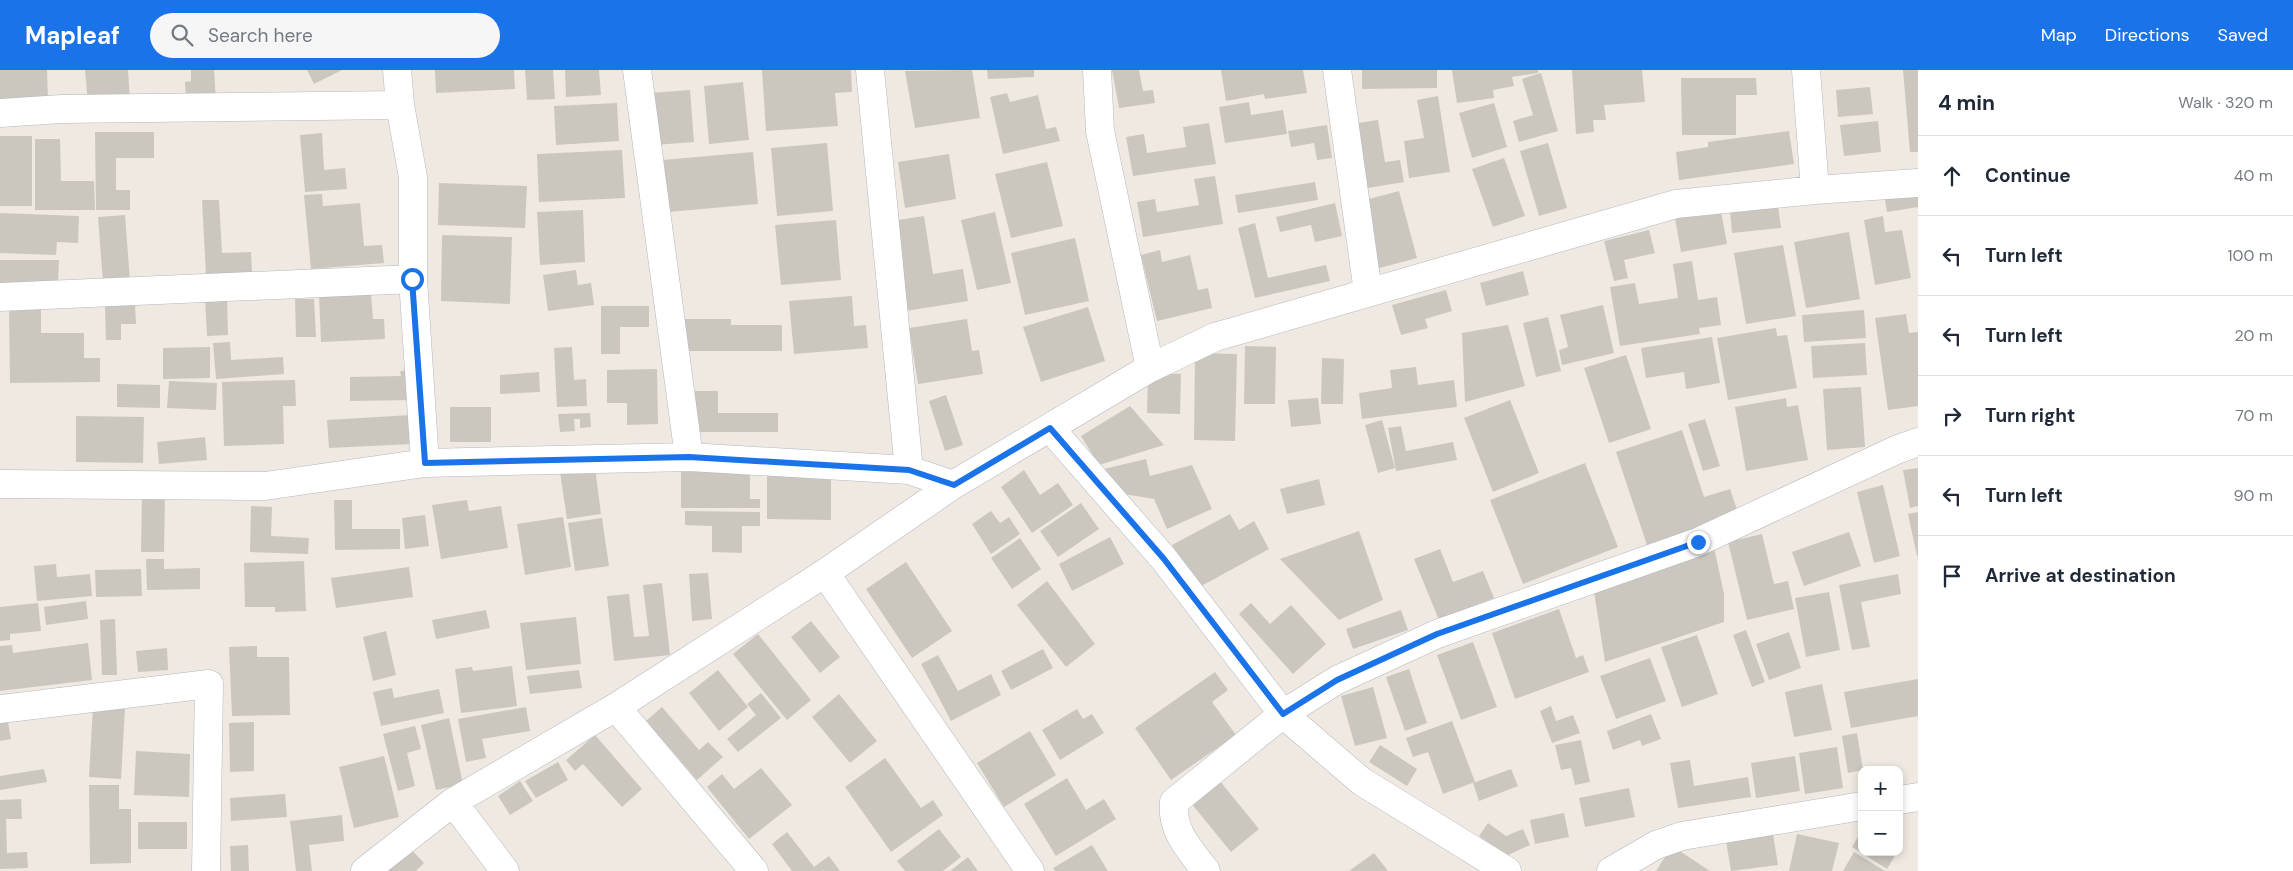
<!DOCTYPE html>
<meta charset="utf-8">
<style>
:root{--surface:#fff;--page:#f6f6f7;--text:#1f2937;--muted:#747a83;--line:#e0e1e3;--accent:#1a73e8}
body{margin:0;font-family:"DM Sans",sans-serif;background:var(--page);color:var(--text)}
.controls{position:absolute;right:15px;bottom:15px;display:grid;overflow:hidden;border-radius:10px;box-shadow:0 2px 8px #0003}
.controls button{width:45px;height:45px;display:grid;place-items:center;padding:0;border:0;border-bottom:1px solid var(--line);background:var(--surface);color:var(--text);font:25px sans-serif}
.stop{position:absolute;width:15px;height:15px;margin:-11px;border:4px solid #1a73e8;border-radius:50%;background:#fff}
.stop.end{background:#1a73e8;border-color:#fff;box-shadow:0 1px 5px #0008}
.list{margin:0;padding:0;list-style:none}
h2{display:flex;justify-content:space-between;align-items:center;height:65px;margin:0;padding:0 20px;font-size:21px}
h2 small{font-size:16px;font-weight:400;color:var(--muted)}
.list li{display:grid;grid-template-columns:32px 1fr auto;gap:15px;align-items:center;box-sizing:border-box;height:80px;padding:0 20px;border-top:1px solid var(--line)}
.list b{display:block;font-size:19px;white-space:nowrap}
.list em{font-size:16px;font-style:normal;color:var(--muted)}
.icon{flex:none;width:28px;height:28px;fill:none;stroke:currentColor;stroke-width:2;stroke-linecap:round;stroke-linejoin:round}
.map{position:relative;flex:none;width:1918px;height:801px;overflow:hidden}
header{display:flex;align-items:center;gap:30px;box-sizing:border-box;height:70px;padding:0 25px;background:var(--accent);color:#fff}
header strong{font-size:24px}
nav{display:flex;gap:28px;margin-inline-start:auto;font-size:18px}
.search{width:350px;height:45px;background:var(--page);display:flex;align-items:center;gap:12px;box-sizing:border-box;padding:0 18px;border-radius:28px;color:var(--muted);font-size:19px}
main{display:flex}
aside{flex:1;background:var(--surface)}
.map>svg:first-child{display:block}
.building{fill:#cbc7bf}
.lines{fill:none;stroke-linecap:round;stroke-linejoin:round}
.minor-casing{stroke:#b4b7c1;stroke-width:29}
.minor{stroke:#fff;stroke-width:28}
.route{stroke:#1a73e8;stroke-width:6}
</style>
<header>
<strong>Mapleaf</strong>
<div class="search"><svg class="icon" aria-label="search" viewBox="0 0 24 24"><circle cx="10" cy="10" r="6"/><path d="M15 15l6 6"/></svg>Search here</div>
<nav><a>Map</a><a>Directions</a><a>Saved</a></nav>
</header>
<main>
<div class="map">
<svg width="1918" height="801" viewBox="0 0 1918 801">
<rect width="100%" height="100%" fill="#efe9e1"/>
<path class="building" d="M0 0H47L48 29 0 31Z
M85 0H128L130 30 88 33Z
M191 0H214L216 30 186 32 185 12 191 11Z
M307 0H342L314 14Z
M435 0H514L515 19 436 23Z
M525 0H553L555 29 527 30Z
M565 0H599L601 25 566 27Z
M762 0H851L852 22 835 23 838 56 766 61Z
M972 0 980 48 915 58 905 1Z
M987 0H1034V7L988 9Z
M1112 0H1139L1143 21 1153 20 1155 33 1119 38Z
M1221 0H1303L1307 23 1265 29 1264 24 1226 31Z
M1362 0H1437V18L1362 19Z
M1452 0H1538V3L1512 7 1514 16 1493 20 1494 28 1457 33Z
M1572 0H1642L1645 32 1604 35 1606 50H1593L1594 62 1576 64Z
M1903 0H1918V82H1910Z
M1541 3 1558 61 1519 72 1513 51 1533 45 1522 9Z
M1681 8H1756L1757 25H1736V65H1682Z
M743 12 749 70 709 74 704 16Z
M1870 17 1873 44 1838 47 1836 20Z
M690 20 694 72 655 75 650 23Z
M1007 23 1010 32 1038 25 1046 59 1056 57 1060 71 1003 84 990 27Z
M1438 26 1450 102 1409 108 1404 71 1424 68 1417 30Z
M1249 32 1251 45 1283 40 1287 64 1225 73 1219 37Z
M617 33 619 71 556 75 554 36Z
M1494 33 1507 77 1472 88 1459 43Z
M1378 50 1385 92 1400 90 1404 112 1362 119 1352 54Z
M1878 51 1881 82 1844 86 1840 55Z
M1209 53 1216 94 1133 106 1126 67 1144 64 1147 83 1186 77 1183 57Z
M1327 55 1332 88 1317 90 1314 73 1291 77 1288 61Z
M1789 61 1794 94 1679 110 1676 82 1708 77V72Z
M95 62H154V88H116V120H130V140H96Z
M322 63 324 100 345 98 347 119 305 122 300 65Z
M0 66H32V136H0Z
M35 69H60L61 111H94L95 140H35Z
M827 73 833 141 777 146 771 78Z
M1548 73 1567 138 1539 146 1520 81Z
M622 80 625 128 539 132 537 84Z
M753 82 758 134 668 142 663 90Z
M949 84 956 129 905 138 898 92Z
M1504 88 1525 146 1493 157 1472 99Z
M1047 92 1063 156 1011 168 995 104Z
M1215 106 1223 154 1143 167 1137 132 1155 129 1157 142 1199 135 1194 109Z
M1315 112 1318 130 1238 143 1235 125Z
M439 113 527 116 525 158 438 155Z
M1918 118V137L1887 142 1884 124Z
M1399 121 1417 188 1376 199 1358 132Z
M322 124 323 136 360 133 364 176 382 175 384 193 311 199 304 125Z
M202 130H219L222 183 251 182 252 203 206 205Z
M1335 133 1342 166 1315 172 1311 155 1280 162 1276 147Z
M1778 136 1781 158 1732 163 1730 140Z
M583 140 585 192 540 195 537 142Z
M1721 141 1727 174 1681 182 1675 148Z
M995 142 1011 213 977 220 961 150Z
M0 143 79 146 78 173 57 172 56 185 0 183Z
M125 145 130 211 103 213 98 147Z
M924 146 933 204 963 199 968 231 906 241 892 151Z
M1883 146 1885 162 1902 160 1911 208 1875 215 1864 150Z
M836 150 841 210 781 215 775 155Z
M1255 153 1268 208 1326 195 1330 211 1255 228 1238 158Z
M1649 160 1655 183 1624 190 1628 208 1614 211 1604 171Z
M1849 162 1860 229 1806 238 1794 172Z
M442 165 512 167 510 234 441 231Z
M1075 168 1089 231 1025 245 1011 183Z
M1783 175 1796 246 1746 254 1734 183Z
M1160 180 1162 192 1190 185 1198 220 1208 218 1212 238 1157 251 1141 185Z
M0 190H59L58 213H0Z
M1692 191 1698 230 1717 227 1721 255 1699 258 1700 264 1620 276 1610 217 1635 213 1639 234 1678 228 1673 194Z
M576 200 578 215 591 213 594 235 548 241 543 205Z
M1523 201 1529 225 1486 236 1480 213Z
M1446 220 1452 241 1425 249 1428 258 1401 265 1392 235Z
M371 223 373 249H384L385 269 321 272 319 225Z
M852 226 854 256 866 255 868 278 794 284 789 231Z
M227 227 228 265 207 266 205 228Z
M295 229H314L316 267H296Z
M135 234 136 254H121V270H106L105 236Z
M1603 235 1614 283 1562 295 1559 280 1568 277 1560 245Z
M601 236H649V257H620V284H601Z
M1088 237 1105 291 1041 312 1023 257Z
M9 239H41V263H84V288H100V312L10 313Z
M1864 240 1866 268 1804 272 1802 245Z
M1906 244 1909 263 1918 262V336L1888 340 1875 248Z
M1548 247 1561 301 1536 307 1523 253Z
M684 249H731V255H782V281H684Z
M967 249 972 281 979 280 983 304 918 314 909 258Z
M1508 255 1525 316 1465 332 1462 263Z
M1776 258 1777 266 1787 265 1797 318 1728 330 1717 268Z
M1712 267 1720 313 1686 319 1684 302 1646 308 1641 278Z
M230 272 231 290 283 287 284 304 216 309 213 273Z
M1865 273 1867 305 1813 308 1811 276Z
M1245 276 1276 277 1275 334H1244Z
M210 277V308L163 309V278Z
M572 277 574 310 586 309 587 336 557 337 554 278Z
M1195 283 1237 284 1235 371 1194 370Z
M1626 285 1651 359 1609 373 1584 298Z
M1322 288 1344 289 1343 334H1321Z
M1416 297 1418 315 1454 310 1457 337 1362 349 1359 323 1392 318 1390 300Z
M657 299 658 354 627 355V333H607V300Z
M414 300 415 330 350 331V307L401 306 400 301Z
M539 302 540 322 500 324V305Z
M1148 303 1181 304 1180 344 1147 343Z
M295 310 296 336H283L284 374 224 376 222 312Z
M169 311 217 313 216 340 167 338Z
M117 314 160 315V338L117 337Z
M1861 317 1865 377 1827 380 1823 319Z
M695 321H718V343H778V362H695Z
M946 325 963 375 945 381 929 331Z
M1318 328 1321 354 1291 357 1288 330Z
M1786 328 1787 337 1798 335 1808 390 1746 401 1735 337Z
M1510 330 1539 403 1493 422 1464 348Z
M1130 336 1164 375 1099 395 1081 366Z
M450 337H491V372H450Z
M590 343 591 357 580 358V349H574L575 361 560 362 558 344Z
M411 345 413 374 329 378 327 350Z
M76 346 144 347 143 393 76 392Z
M1705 349 1720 396 1703 401 1688 354Z
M1382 350 1395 398 1378 403 1365 355Z
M1401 356 1406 381 1453 372 1457 390 1396 401 1388 358Z
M1682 360 1704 427 1730 419 1739 445 1647 475 1616 382Z
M205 367 207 390 159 394 157 372Z
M1146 389 1150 406 1192 395 1212 439 1167 459 1154 429 1118 423 1104 399Z
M1585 393 1618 477 1523 514 1490 430Z
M595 397 601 444 567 449 560 402Z
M767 397H789V407L831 408V450L767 449Z
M681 398H750V429H760V438H681Z
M1918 398V436L1910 438 1903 400Z
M1024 400 1040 425 1058 413 1073 435 1032 463 1001 417Z
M1319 409 1325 435 1287 444 1280 419Z
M1883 415 1900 486 1874 493 1857 422Z
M142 424H165L164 482H141Z
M334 430H352V459H400V479L335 480Z
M467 430 469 441 501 436 508 478 441 489 432 435Z
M1081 433 1099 459 1058 487 1040 461Z
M251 436 272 437 271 466 309 468 308 484 250 482Z
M685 441 760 442V456H742V483L712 482V456L685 455Z
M991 441 1000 453 1009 447 1020 464 991 484 972 454Z
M1918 442V486H1917L1908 444Z
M1230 444 1239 460 1254 451 1269 479 1196 519 1172 475Z
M425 445 429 476 405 479 402 448Z
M563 447 571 497 525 505 517 454Z
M602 448 609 496 575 501 568 453Z
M1359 461 1383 530 1339 550 1280 489Z
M1849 462 1861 496 1804 516 1792 482Z
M1762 464 1774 514 1788 511 1794 539 1747 550 1728 472Z
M1110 467 1124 494 1072 521 1059 494Z
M1020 468 1041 499 1012 519 991 488Z
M1714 477 1724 524V552L1605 592 1594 522Z
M1440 479 1453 512 1483 501 1494 528 1439 550 1414 489Z
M146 489H164V499L200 498V519L147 520Z
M304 491 306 541 275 542V537H245L244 493Z
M906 492 952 561 912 588 866 519Z
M56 494 57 507 90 504 92 526 37 531 34 496Z
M409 497 413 527 336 538 331 508Z
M141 499 142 526 96 527 95 500Z
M708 503 712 549 692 551 689 504Z
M1898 504 1901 524 1861 532 1870 577 1852 580 1839 515Z
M1047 511 1095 574 1066 597 1017 535Z
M662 513 670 585 614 591 607 526 629 524 634 567 649 566 643 515Z
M1829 522 1840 580 1806 587 1795 528Z
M86 531 88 549 46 555 44 537Z
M38 533 41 561 10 564V570L0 571V537Z
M1251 533 1270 554 1291 535 1326 574 1293 604 1239 544Z
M1559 539 1576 588 1583 585 1589 602 1515 629 1492 563Z
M486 540 490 558 436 569 432 550Z
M1401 540 1408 560 1353 579 1346 559Z
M576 547 581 594 526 600 520 553Z
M115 549 117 605H102L100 550Z
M811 551 840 587 820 603 791 567Z
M1746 560 1765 612 1752 617 1733 565Z
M386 561 396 605 373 611 363 567Z
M1789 562 1801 598 1769 610 1756 574Z
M758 564 811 630 787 650 733 584Z
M1697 565 1718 624 1682 637 1661 577Z
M1473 572 1497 637 1461 650 1437 585Z
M88 573 92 610 0 621V576L12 575 13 583Z
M257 576V587H289L290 645 232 646 229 577Z
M167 578 168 600 138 602 136 581Z
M1043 579 1053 598 1011 620 1001 601Z
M938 585 958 621 991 604 1001 625 951 651 921 594Z
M1650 588 1666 631 1616 649 1600 606Z
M512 596 517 636 461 643 455 599 472 597 473 601Z
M1409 599 1427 653 1405 661 1386 607Z
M579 600 582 618 530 624 527 606Z
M718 600 748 637 719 661 689 623Z
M1215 602 1228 620 1212 632 1236 665 1171 710 1135 658Z
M1918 609V646L1851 658 1844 622Z
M1822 614 1832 660 1794 667 1785 622Z
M1373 617 1387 668 1355 676 1341 626Z
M392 618 394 628 439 619 444 643 381 656 373 622Z
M761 623 781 648 738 682 727 669 756 645 747 634Z
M839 624 877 671 850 693 812 647Z
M93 636 125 638 121 709 89 707Z
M1551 636 1556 651 1573 645 1580 663 1552 673 1540 641Z
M526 637 530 661 482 669 486 688 466 692 458 649Z
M662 637 699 680 708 672 723 687 697 710 646 651Z
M1077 639 1083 649 1092 644 1104 663 1060 690 1042 660Z
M1651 644 1661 669 1642 676 1640 670 1613 680 1607 661Z
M449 648 463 714 436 720 421 655Z
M1452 651 1475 712 1443 724 1428 682 1413 687 1406 668Z
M8 652 11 669 0 671V653Z
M254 652V701L230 702 229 653Z
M415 656 421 679 407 683 415 716 398 721 383 664Z
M1030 661 1056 705 1004 737 977 693Z
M1857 663 1863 700 1848 703 1842 666Z
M595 665 642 719 622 737 583 694 575 701 566 690Z
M1581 670 1590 712 1575 715 1571 698 1561 700 1555 675Z
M1380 675 1417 699 1407 716 1369 692Z
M1837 677 1843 718 1805 724 1799 683Z
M136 681 190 684 189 727 134 725Z
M384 686 399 747 354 758 339 697Z
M1795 686 1800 721 1756 728 1751 693Z
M885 688 921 738 933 730 943 745 891 782 845 717Z
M1690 690 1694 716 1748 707 1751 727 1678 738 1670 693Z
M558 692 568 710 536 728 525 711Z
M761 698 792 735 749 769 707 717 722 704 734 719Z
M44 699 47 712 0 720V706Z
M1511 699 1518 716 1479 731 1473 713Z
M1067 708 1086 740 1104 729 1116 749 1056 786 1024 734Z
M1219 710 1259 759 1231 782 1191 733Z
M520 711 533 731 510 745 498 726Z
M89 715H119V739H131V793L90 794Z
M1629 718 1635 747 1585 757 1579 728Z
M285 724 287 747 231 751 230 728Z
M21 729 22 749H6L7 783 27 782 28 798 0 799V730Z
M1564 743 1569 767 1535 774 1530 750Z
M342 745 344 771 309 775 312 801H296L290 751Z
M138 752H187V779H138Z
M1488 753 1506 766 1523 759 1530 775 1506 786 1479 766Z
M939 759 961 787 943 801H905L897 791Z
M1862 760V782H1897L1887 799 1852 777Z
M787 762 814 797 829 786 840 801H792L772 774Z
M1773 764 1778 795 1731 801 1726 771Z
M1797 764 1839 773 1832 801H1789Z
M248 775 249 801H231L230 776Z
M1092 775 1108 801H1055L1053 798Z
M408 776 424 793 416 801H381Z
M1672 776 1710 801H1656Z
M1854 782 1885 801H1843Z
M1374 783 1388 801H1349Z
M968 787 978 801H950Z"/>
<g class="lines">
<g class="minor-casing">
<path id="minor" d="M397 0 400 35 413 107V209L425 393
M637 0 689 387
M870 0 909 400
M1097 0 1100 61 1150 298
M1337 0 1368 222
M1806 0 1815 120
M0 43 62 39 400 35
M0 227 413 209
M1050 358 1164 489 1283 644 1361 711 1507 801
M0 414 265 416 425 393 689 387 909 400 953 415
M825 503 1030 801
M616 637 754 801
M0 639 209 614 206 801
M1899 730 1918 727
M453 732 505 801
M365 801 453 732 616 637 825 503 953 415 1150 298 1215 267 1676 134 1815 120 1918 113
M1206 801C1190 780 1171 761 1174 732L1283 644 1337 610 1437 564 1698 472 1896 380 1918 372
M1611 801 1656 775 1682 766 1862 736"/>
</g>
<use href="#minor" class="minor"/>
</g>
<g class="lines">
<path class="route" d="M412 209 425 393 689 387 909 400 954 415 1050 358 1164 489 1283 644 1337 610 1437 564 1698 472"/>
</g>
</svg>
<div class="controls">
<button>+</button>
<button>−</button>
</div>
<div class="stop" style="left:412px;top:209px"></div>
<div class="stop end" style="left:1698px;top:472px"></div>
</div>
<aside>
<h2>4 min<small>Walk · 320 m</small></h2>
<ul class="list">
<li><svg class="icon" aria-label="ahead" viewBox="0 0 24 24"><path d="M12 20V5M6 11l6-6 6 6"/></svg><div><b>Continue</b></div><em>40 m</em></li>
<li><svg class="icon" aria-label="left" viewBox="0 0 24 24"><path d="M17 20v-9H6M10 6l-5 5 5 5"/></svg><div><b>Turn left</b></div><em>100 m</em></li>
<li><svg class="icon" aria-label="left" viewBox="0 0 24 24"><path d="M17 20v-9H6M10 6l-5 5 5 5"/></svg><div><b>Turn left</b></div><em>20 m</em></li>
<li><svg class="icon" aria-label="right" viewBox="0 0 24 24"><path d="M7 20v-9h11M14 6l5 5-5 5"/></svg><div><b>Turn right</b></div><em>70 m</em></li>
<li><svg class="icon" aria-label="left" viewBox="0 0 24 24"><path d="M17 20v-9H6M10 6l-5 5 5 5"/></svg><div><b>Turn left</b></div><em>90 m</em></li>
<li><svg class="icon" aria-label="arrive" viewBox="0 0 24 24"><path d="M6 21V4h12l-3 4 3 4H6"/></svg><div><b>Arrive at destination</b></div></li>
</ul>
</aside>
</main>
